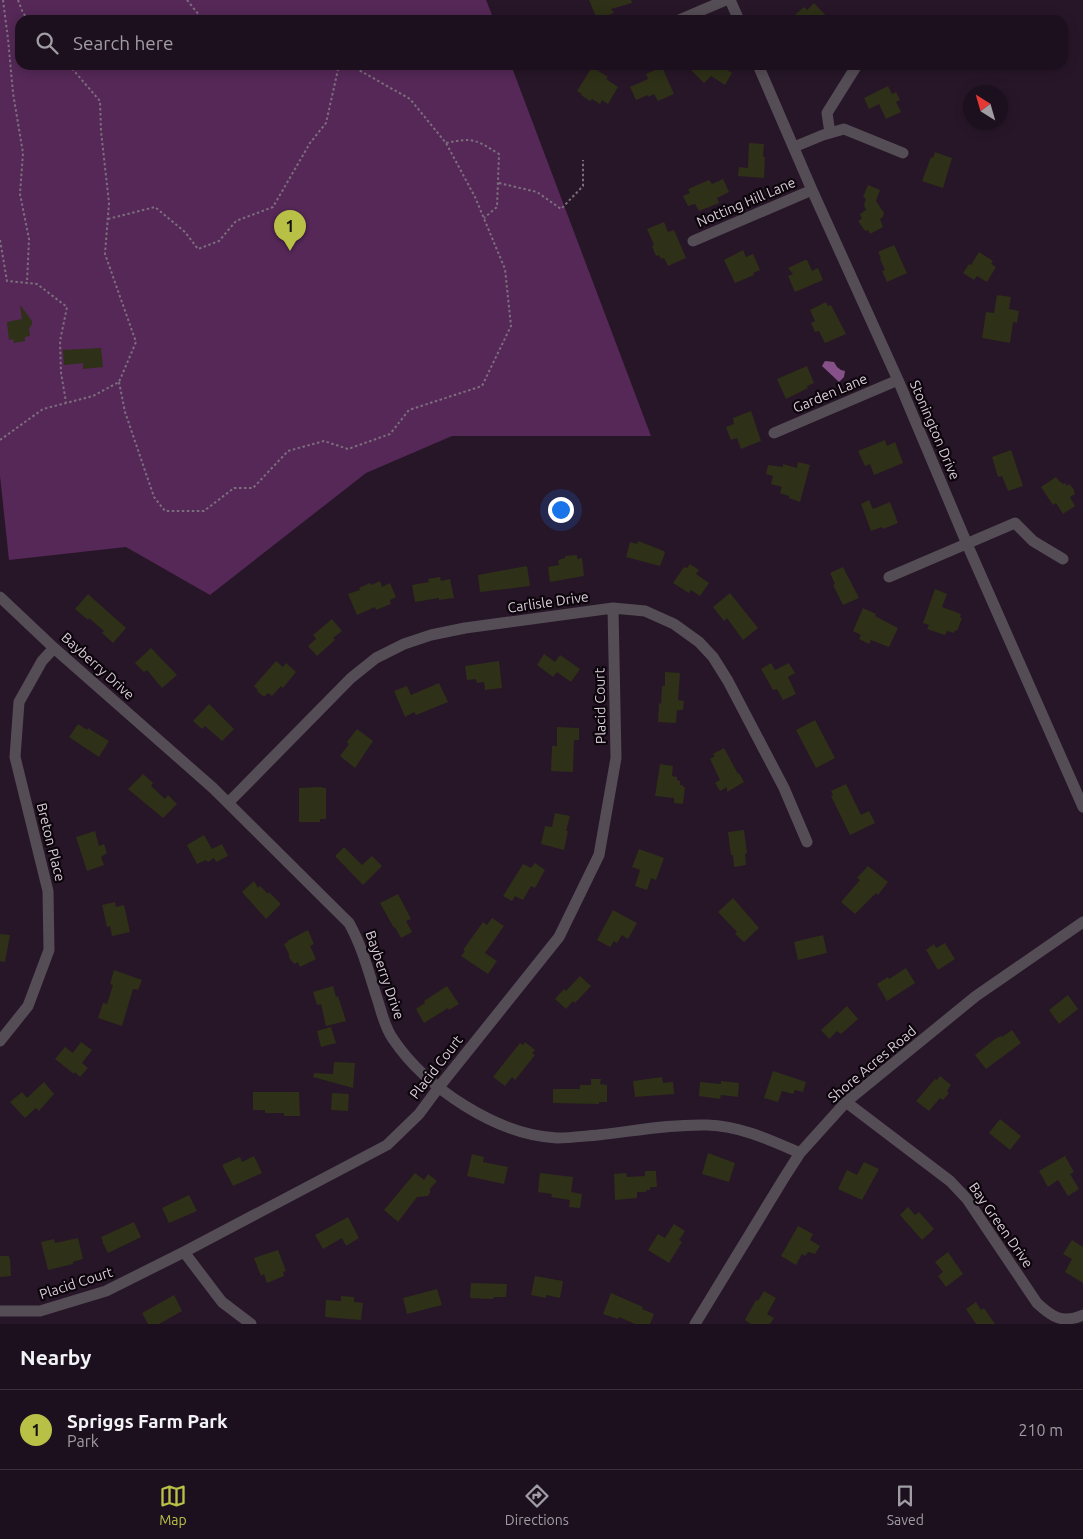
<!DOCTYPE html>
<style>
:root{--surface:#1d101e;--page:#2a1e2b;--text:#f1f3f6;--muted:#a09da4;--line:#3b303c;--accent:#b9c046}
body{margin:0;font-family:Ubuntu,sans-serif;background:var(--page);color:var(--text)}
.compass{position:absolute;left:963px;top:85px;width:45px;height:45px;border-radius:50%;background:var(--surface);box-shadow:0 2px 12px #0003;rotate:323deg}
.you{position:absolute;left:560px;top:509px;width:18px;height:18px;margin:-12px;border:4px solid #fff;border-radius:50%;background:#1a73e8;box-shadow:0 0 0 8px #1a73e833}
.badge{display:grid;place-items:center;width:32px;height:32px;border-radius:50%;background:var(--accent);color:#111;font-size:16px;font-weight:700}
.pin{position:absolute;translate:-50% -41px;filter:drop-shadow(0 1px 2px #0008)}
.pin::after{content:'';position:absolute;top:26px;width:18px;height:15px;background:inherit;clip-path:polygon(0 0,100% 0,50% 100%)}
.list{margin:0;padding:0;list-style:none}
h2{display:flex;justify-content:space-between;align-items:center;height:65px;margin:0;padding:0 20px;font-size:21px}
h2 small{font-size:16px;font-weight:400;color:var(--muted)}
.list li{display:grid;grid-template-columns:32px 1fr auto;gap:15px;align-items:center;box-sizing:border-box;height:80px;padding:0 20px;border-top:1px solid var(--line)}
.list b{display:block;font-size:19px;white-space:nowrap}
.list p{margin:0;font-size:16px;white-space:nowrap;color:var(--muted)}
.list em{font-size:16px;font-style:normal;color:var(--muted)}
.icon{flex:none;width:28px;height:28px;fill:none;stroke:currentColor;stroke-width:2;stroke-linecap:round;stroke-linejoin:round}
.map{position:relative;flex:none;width:1083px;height:1324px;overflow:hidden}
.search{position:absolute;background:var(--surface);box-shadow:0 2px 12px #0003;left:15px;right:15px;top:15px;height:55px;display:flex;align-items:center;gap:12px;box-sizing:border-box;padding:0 18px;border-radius:15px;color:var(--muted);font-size:19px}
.sheet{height:145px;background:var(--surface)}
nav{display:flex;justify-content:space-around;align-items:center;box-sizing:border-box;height:70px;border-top:1px solid var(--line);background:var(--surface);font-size:14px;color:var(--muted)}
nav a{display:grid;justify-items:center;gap:2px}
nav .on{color:var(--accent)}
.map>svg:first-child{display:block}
.green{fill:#552857}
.water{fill:#865188}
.building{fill:#2e3017}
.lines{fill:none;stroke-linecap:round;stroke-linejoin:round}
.path{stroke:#7c6e7d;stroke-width:2;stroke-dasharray:2.5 2.5;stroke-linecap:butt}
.minor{stroke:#554d56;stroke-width:11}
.labels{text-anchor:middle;stroke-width:4.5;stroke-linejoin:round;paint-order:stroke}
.street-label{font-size:14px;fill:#d9cdd9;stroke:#0c050c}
</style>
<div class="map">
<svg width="1083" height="1324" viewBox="0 0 1083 1324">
<rect width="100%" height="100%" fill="#271628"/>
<path class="green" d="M0 0H486L494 20H20V65H511L651 436H452L366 473 210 595 126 547 9 560 0 476Z"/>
<path class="water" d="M825 361 834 362 837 367 841 370 845 371 844 377 839 382 822 366Z"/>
<path class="building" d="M589 0H631L632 3 611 9 614 13 597 19Z
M814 3 830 20H789L804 7 807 10Z
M696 65H719L732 73 725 85 711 76 704 83 691 70Z
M592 67 608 77 606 79 618 87 608 104 602 100 600 104 592 99 590 101 581 95 582 94 577 91Z
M662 67 674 94 658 101 654 94 648 97V95L636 100 630 87 648 79 646 74Z
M888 86 892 94 896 92 900 100 896 102 901 112 886 119 879 104 869 109 864 98Z
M749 143 764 144 763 157H765L764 178 738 176 739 167 748 168Z
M935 152 952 158 943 188 922 181 931 157 933 158Z
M723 179 729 192 717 198 719 203 699 211 695 204 688 206 683 196 690 193 688 189 709 180 712 184Z
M868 185 880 190 876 201 884 213 883 217 880 219 883 227 870 234 868 230 865 231 858 221 862 219 860 214 866 210 864 205 866 199 863 197Z
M664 222 668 232 674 230 686 258 668 266 664 258 661 259 659 255 656 256 652 246 654 245 647 229Z
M894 245 907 273 887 282 882 271 885 270 880 259 881 258 878 252Z
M743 250 746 257 753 254 760 270 753 273 754 275 735 283 724 260Z
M979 252 993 261 991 264 996 267 987 282 977 276 974 280 963 273 969 264 971 265Z
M805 260H807L812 271 818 268 823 280 795 292 788 276 793 274 788 268Z
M997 295 1011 297 1009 309 1019 311 1017 323 1013 322 1010 343 982 338 986 312 994 313Z
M826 302 828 306 831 305 846 334 825 343 819 331 815 332 811 323 815 321 810 310Z
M20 305 32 321V324L29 329 30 336 25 337V341L14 343 13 339 9 340 7 322 22 319Z
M101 348 103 367 83 369V363L64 365 63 350Z
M807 366 814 383 807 386 808 388 786 399 777 379Z
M751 411 761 441 741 449 737 438 731 440 726 427 734 424 733 418Z
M885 440 887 446 895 442 903 463 874 475 870 464 865 466 858 451Z
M1011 450 1023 486 1008 491 1002 476 998 477 992 457Z
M798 462 810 465 800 502 789 498V496L780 493 782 487 771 484 773 476 766 474 768 465 783 467V464L797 468Z
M1056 477 1060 482H1061L1063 484 1065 483 1067 486 1069 484 1073 488 1075 494 1070 497 1075 506 1063 514 1056 503 1053 505 1041 487Z
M869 500 873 509 890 502 898 523 883 529 882 527 871 531 861 504Z
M638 541 664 551 665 553 660 566 626 557 630 542 637 544Z
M577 555V559L582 558 584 576 550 582 548 567 559 565 558 560 565 558V556Z
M690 564 699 570 696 574 709 583 700 596 691 590 689 593 673 583 684 567 687 568Z
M527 566 530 586 480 592 478 575Z
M843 567 859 598 843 605 833 585 835 584 830 573Z
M440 577 441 581 450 579 454 598 439 600V598L415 602 412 585 429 582 428 579Z
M380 581 382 587 390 583 396 597 390 600 391 604 376 610 375 607 357 615 348 594 360 590 359 588 370 583 371 585Z
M935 589 947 594 942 607 961 614 960 618H962L957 631 955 630 954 633 947 631 945 635 927 629 929 625 923 623Z
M730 593 758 628 743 640 727 618 724 621 713 607Z
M88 594 126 628 113 643 102 633 104 631 89 618 88 620 75 609Z
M863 608 876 614 875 616 898 628 889 647 871 640 869 644 859 639 861 635 853 631Z
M332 619 342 631 333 638 335 640 317 656 308 646 316 639 313 635Z
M151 648 177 675 162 688 147 670 144 672 135 663Z
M544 654 555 662 560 655 580 669 571 682 557 672 553 677 537 665Z
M276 661 283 667 286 663 296 672 283 688 281 686 272 696 268 693 264 697 257 691 258 690 254 686Z
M499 661 502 688 485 690 484 682 477 683 476 679 467 680 465 666Z
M771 663 775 670 789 663 795 673 788 677 796 694 783 700 777 689 773 690 761 669Z
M665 672 680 673 678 700 684 701 683 710H677L676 723 658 722 659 703 661 704 662 686H665Z
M439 683 448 702 416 715 414 712 405 717 394 691 407 686 411 695Z
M209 704 234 729 222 741 205 726 202 729 193 721Z
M815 720 835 758 816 768 796 730Z
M78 724 87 730 88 728 109 741 99 757 69 737Z
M557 727 579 728V740H574L573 772 551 771 552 746H557Z
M357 729 373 741 355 768 340 756 349 744 347 742Z
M724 748 738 774 739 773 744 782 727 792V787L720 791 715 783 720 780 710 759 715 756 713 754Z
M660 764 673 766 672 776 677 777V780L680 781V785H683V787H685L683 804 674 803V798L655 796Z
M143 774 153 783 151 786 165 799 168 795 177 804 163 818 128 789Z
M846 784 861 815 869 811 875 823 850 835 831 796 833 795 831 791Z
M322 787V788H326V819H320V822H299V788Z
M555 813 570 816 566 831H568L564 850 541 844 545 826 552 827Z
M744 830 747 853 745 854 746 865 734 867 733 855H731L728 832Z
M95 831 99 846 104 844 107 853 101 857 104 865 87 871 76 837Z
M204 835 212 849 222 844 228 856 216 862 214 858 208 862 206 860 197 864 187 845Z
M344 847 362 865 372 856 382 866 363 885 335 856Z
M639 849 664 858 656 880 651 878 647 890 635 886 640 870 632 867Z
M535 863 545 870 535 888 531 886 523 900 515 896 512 901 503 896 523 864 531 868Z
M868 866 888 882 878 895 876 893 855 914 841 902 860 880 857 878Z
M254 881 258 888 260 886 268 894 269 892 281 904 266 919 242 892Z
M398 894 411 919 406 921 412 932 401 938 395 927 394 928 380 903Z
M733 898 759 928 744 942 735 934 737 932 718 912Z
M115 902 116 907 124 905 130 932 112 936 110 926 107 927 102 905Z
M613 910 637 923 628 939 622 935 617 943 614 941 610 947 597 940Z
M492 918 504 926 485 953 497 961 488 974 461 956 465 951 463 950 483 922 487 925Z
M308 930 314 944 310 946 316 959 300 967 298 962 294 964 293 962 291 961 289 957V954L284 944 288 942 287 941Z
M0 934 10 935 5 962 0 961Z
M823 935 827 953 798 960 794 942Z
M945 943 955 959 938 970 926 950 934 944 936 948Z
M906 968 915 983 887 1001 877 984 888 977 889 979Z
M114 970 142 980 138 990 133 989 122 1026 98 1018 103 1003 107 1004 113 985 110 984Z
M580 976 591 986 575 1003 573 1001 566 1009 555 999 564 989 566 991Z
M333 986 336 997 338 996 346 1021 326 1026 321 1004 317 1005 313 992Z
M447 986 459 1004 449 1010 448 1008 424 1023 416 1009 425 1003 424 1001Z
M1068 995 1078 1009 1059 1024 1049 1010Z
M847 1006 858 1019 841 1034 837 1031 829 1039 821 1030Z
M331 1027 336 1043 321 1047 317 1031Z
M1012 1030 1021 1043 986 1069 975 1055 995 1039 1001 1036 1002 1037Z
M81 1042 92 1050 82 1063 88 1068 80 1077 75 1072 74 1074 55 1059 65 1047 73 1053Z
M525 1042 535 1050 532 1053 535 1055 515 1080 512 1077 505 1086 493 1077 520 1043 523 1045Z
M334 1062 355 1063 353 1088 313 1077 314 1073 333 1074Z
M773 1071 806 1082 803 1092 795 1090 793 1094 782 1091 778 1102 764 1098Z
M940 1076 951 1085 947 1091 949 1093 943 1100 940 1098 929 1111 916 1101 935 1079 937 1080Z
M662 1077 663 1083 673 1082 674 1094 635 1097 633 1081Z
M591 1079H601L600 1084 607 1085V1102H599V1104L553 1103V1089H580V1085H591Z
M721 1081 739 1083 738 1097 721 1095 720 1099 699 1096 700 1082 721 1084Z
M44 1082 54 1094 39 1111 36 1108 25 1118 10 1102 22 1092 27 1098Z
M253 1092H299L300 1116H284V1113H265V1110H253Z
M332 1093 349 1094 348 1111 331 1110Z
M1000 1119 1021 1136 1010 1150 989 1133Z
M708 1153 735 1163 729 1182 702 1174Z
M472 1154 484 1157 483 1162 508 1167 504 1184 467 1176Z
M254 1156 262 1173 233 1186 222 1165 240 1157 242 1162Z
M1065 1156 1074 1172 1070 1174 1079 1189 1068 1196 1058 1180 1048 1187 1039 1171Z
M864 1162 879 1169 862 1200 838 1189 847 1170 857 1175Z
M645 1171H656L657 1187H650V1190H646V1192H637V1198L615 1200 614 1174 626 1173 627 1177 645 1176Z
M415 1173 424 1180 428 1174 437 1181 430 1189V1193L428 1196 417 1197 398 1222 384 1210Z
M540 1173 573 1177 570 1200 551 1197 552 1194 538 1192Z
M571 1192 582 1194 580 1208 569 1207Z
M189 1195 197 1211 169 1223 162 1208Z
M908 1207 915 1215 919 1212 934 1229 922 1240 900 1215Z
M348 1217 359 1238 346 1246 342 1238 323 1249 315 1235Z
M134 1222 141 1237 108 1253 102 1241H103L101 1237Z
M674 1224 685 1231 679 1240 682 1242 669 1263 648 1250 658 1234 665 1238Z
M798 1226 813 1234 810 1240 820 1246 815 1254 808 1252 805 1256 802 1254 796 1265 781 1256Z
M78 1238 83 1259 73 1262V1264L48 1270 41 1242 54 1239 55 1243Z
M1072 1240 1083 1247V1283L1065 1272 1072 1259 1063 1254Z
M278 1250 286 1271 283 1272 284 1276 267 1283 264 1274 261 1276 254 1258Z
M948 1252 963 1274 946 1287 938 1276 943 1272 935 1262Z
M0 1256H9V1258H10L11 1276 0 1277Z
M535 1276 563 1281 560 1298 546 1295V1298L531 1295Z
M471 1283 507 1284 506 1297H494L493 1299 470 1298Z
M437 1289 442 1305 407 1314 403 1298Z
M764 1291 776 1298 767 1314 774 1318 770 1324H751L745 1320 756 1300 758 1301Z
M611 1293 643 1307 642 1309 654 1314 650 1324H635L619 1317 618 1319 603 1314Z
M174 1295 182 1311 159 1324H148L142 1313Z
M341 1296 354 1297V1302L363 1303 361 1320 325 1317 326 1300 341 1301Z
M976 1302 981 1310 984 1308 995 1324H976L966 1309Z"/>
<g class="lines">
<path class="path" d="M3 0 8 39 13 93 23 153 20 194 29 239 27 283
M18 0 23 13 29 20
M187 0 203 20
M446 143C474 137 476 140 499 154L497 207 484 218
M499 183 537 192 561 209 583 186V160
M108 219 155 207 185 232 198 249 219 241 236 221 273 207 310 143 326 123 339 65
M0 240 7 281 37 284 67 307 60 341 61 373 66 402
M119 382 125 412 154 497 165 511H204L234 488H253L288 451 324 441 348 449 390 434 409 410 482 386 511 326 505 269 475 197 446 143 410 99 350 65
M0 440 43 409 93 396 119 382 136 342 105 254 109 203 101 131 100 101 69 65"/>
<path class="minor" d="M730 0 739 20
M679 20 726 0
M758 65 812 190 898 380 967 544 1083 807
M830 133 827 113 857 65
M794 147 823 135 844 129 903 153
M693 241 812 190
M774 433 898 380
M889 577 1015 523 1033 541 1063 559
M0 597 54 648 213 788 349 923C363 948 369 974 378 1001 382 1014 385 1028 393 1039 426 1088 497 1135 557 1138 570 1138 585 1136 598 1135 634 1131 671 1124 707 1125 741 1126 770 1140 800 1153
M228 803 351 678 376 658 404 644 431 635 465 628 613 608 645 611 674 624 699 642 713 657 728 681 784 788 807 842
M0 1041 28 1006 49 950 48 891 15 757 19 702 42 661 54 648
M846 1102 950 1181 967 1199 1037 1303C1052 1317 1062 1324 1083 1315
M184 1252 222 1302 251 1324
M0 1311H40L106 1291 184 1252 387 1145 419 1114 439 1087 559 937 599 855 616 758 613 608
M695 1324 784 1178 800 1153 846 1102 976 996 1083 922"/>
</g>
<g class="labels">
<g class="street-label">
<text transform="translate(746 202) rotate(-23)" y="5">Notting Hill Lane</text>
<text transform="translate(830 393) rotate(-23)" y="5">Garden Lane</text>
<text transform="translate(935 430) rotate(67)" y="5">Stonington Drive</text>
<text transform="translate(548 602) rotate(-8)" y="5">Carlisle Drive</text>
<text transform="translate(98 666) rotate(42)" y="5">Bayberry Drive</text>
<text transform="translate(600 706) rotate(-91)" y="5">Placid Court</text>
<text transform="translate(51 842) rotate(76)" y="5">Breton Place</text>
<text transform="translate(385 975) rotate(71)" y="5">Bayberry Drive</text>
<text transform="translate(872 1064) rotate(-40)" y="5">Shore Acres Road</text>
<text transform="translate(436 1067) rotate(-52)" y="5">Placid Court</text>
<text transform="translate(1001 1225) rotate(55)" y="5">Bay Green Drive</text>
<text transform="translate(76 1283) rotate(-18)" y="5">Placid Court</text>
</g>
</g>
</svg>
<svg class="compass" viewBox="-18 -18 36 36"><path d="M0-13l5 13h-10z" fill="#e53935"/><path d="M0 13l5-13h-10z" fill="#a09da4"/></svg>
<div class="you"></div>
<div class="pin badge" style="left:290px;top:251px">1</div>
<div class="search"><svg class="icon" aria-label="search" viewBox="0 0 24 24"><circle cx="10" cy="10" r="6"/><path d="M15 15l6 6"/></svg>Search here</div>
</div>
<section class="sheet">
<h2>Nearby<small></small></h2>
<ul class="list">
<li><span class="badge">1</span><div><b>Spriggs Farm Park</b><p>Park</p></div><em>210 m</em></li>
</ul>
</section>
<nav>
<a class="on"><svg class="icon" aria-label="map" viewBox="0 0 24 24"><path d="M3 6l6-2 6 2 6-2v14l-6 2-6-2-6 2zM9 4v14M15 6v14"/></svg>Map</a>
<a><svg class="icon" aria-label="directions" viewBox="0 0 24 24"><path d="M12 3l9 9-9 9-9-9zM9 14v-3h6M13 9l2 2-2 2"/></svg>Directions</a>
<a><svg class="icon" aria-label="saved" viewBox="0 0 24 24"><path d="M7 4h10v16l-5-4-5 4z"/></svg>Saved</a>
</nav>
